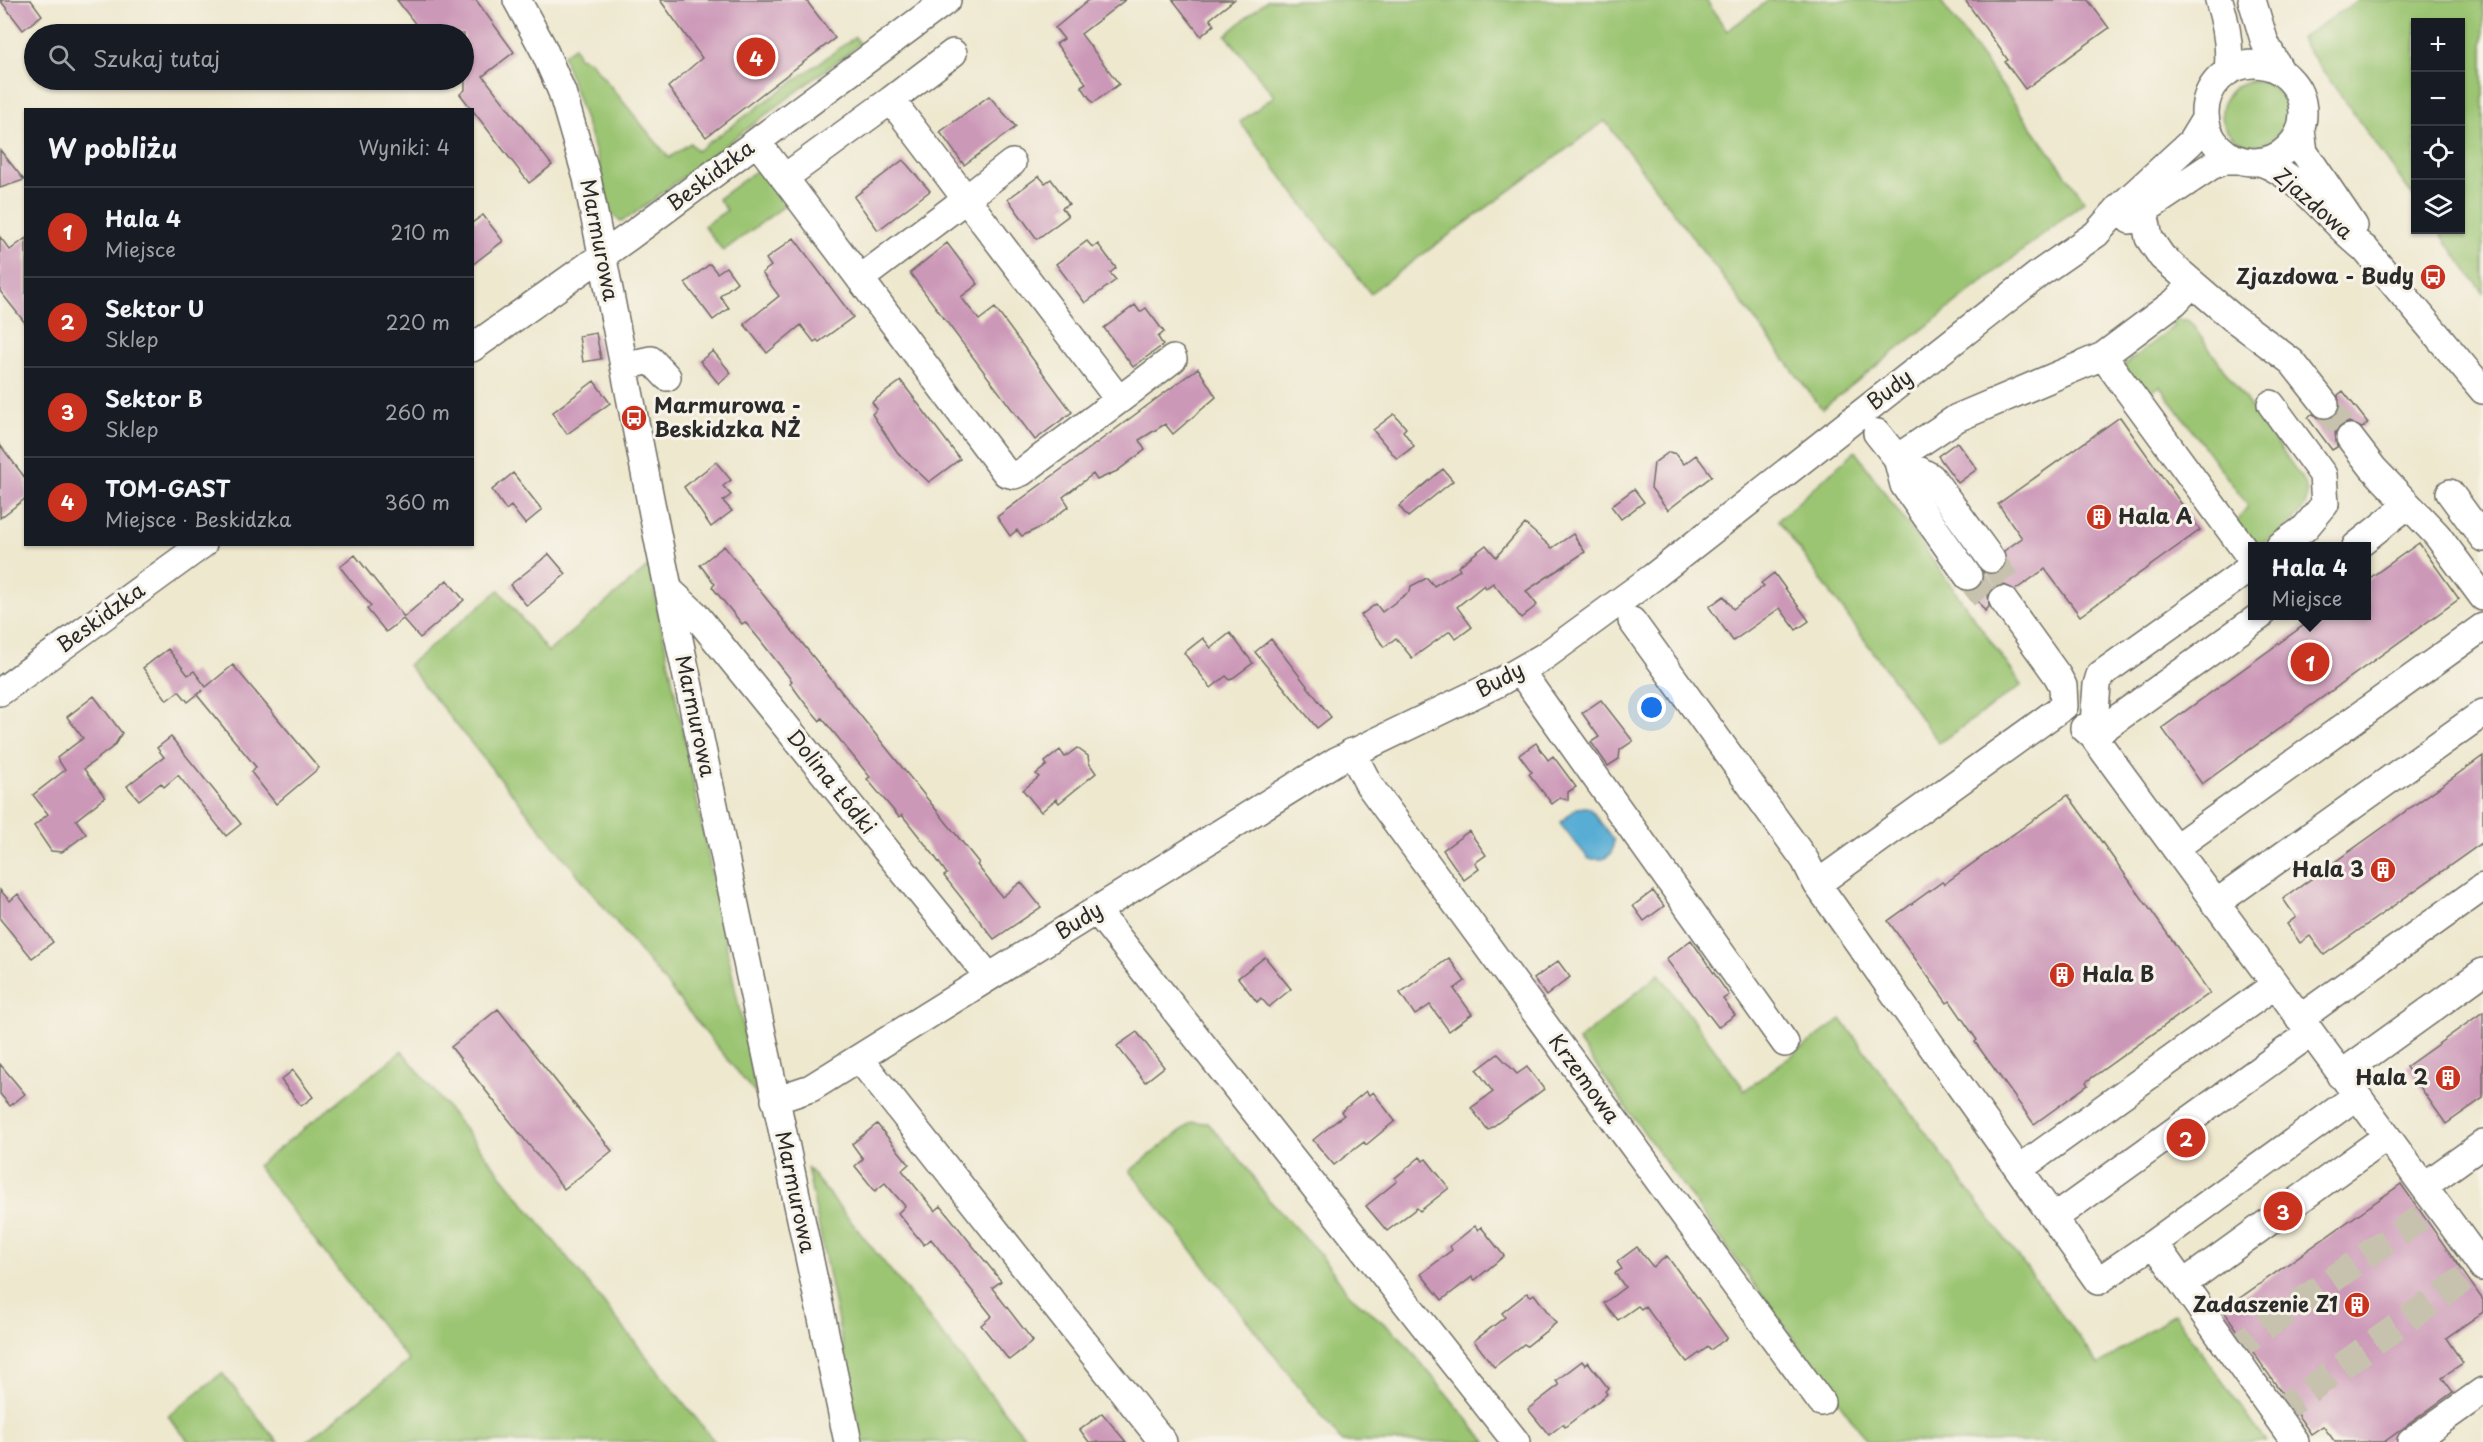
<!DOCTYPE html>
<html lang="pl">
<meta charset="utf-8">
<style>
:root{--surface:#171b24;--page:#20242c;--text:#f1f3f6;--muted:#9ea1a6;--line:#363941;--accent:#c8321e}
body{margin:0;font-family:"Playpen Sans",sans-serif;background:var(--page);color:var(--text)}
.controls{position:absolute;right:18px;top:18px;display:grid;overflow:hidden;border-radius:0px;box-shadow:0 2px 4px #0004}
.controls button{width:54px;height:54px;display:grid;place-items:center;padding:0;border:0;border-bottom:2px solid var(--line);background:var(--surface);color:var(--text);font:30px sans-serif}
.you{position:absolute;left:1652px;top:708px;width:21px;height:21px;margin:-15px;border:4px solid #fff;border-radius:50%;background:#1a73e8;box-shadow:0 0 0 9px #1a73e833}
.badge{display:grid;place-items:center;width:39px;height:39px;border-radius:50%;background:var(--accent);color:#fff;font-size:20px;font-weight:700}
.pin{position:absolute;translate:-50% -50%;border:3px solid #fff;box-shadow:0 2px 6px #0006}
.popup{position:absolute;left:2248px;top:542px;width:123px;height:78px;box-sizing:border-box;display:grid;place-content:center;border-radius:0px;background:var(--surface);filter:drop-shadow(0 2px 4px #0005);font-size:20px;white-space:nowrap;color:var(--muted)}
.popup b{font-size:22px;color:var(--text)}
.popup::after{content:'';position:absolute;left:50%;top:100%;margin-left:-12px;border:12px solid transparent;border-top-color:var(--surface)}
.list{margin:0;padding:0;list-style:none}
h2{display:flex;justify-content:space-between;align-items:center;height:78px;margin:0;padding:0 24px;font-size:26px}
h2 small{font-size:20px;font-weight:400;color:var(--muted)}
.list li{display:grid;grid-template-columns:39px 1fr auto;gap:18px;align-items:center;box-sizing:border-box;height:90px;padding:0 24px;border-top:2px solid var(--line)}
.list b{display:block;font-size:22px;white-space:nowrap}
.list p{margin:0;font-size:20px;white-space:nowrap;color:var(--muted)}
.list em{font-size:20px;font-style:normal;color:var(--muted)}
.icon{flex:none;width:33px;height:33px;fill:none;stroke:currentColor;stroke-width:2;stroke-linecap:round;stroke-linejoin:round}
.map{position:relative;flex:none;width:2483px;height:1442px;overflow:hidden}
.search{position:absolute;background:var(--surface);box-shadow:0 2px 4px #0004;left:24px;top:24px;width:450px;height:66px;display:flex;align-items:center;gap:15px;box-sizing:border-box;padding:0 21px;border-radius:33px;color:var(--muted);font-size:22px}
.panel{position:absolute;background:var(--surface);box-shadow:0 2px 4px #0004;left:24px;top:108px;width:450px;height:438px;border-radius:0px}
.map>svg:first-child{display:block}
.green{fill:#9bc572;stroke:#63784e;stroke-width:1.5}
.water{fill:#58add4;stroke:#426c80;stroke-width:1.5}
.building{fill:#cc98b8}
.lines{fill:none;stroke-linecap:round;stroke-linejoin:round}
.minor-tunnel{stroke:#c7c2ae;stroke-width:27;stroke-dasharray:27 14;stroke-linecap:butt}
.minor-casing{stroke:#6f6d64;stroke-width:30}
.minor{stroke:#fff;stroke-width:27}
.labels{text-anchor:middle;stroke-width:6;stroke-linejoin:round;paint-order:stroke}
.street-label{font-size:21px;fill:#2b2b2b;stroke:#f7f3e8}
.poi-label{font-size:21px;font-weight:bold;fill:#2b2b2b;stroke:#f7f3e8;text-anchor:end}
</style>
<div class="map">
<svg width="2483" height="1442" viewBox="0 0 2483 1442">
<rect width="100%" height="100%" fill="#f7f3e8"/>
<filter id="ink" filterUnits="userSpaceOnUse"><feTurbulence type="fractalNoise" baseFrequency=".0167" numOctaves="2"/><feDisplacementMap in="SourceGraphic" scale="12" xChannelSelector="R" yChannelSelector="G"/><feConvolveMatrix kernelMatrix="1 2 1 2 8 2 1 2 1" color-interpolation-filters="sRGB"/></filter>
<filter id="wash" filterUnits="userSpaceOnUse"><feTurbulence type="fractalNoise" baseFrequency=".008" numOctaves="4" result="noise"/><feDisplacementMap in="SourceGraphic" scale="24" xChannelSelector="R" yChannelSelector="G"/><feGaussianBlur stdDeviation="1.35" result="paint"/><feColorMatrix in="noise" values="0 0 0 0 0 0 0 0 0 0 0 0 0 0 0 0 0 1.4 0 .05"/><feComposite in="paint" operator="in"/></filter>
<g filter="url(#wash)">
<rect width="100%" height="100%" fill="#eee8cf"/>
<path class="green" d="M1267 0H1706L1727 31 1769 0H1940L2085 201 1822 409 1605 121 1370 293 1240 122 1274 96 1226 35Z
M2358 0H2483V293L2438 230H2460V22H2416L2415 199 2300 39Z
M855 37 860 44 631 216 621 221 610 212 598 159 563 55 574 47 579 57 590 61 669 158 690 143 697 151Z
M2222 113a32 32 0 1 1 64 0a32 32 0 1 1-64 0Z
M760 168 787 204 723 251 704 226 727 210 718 199Z
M2175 319 2187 320 2191 323 2305 483C2306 489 2308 496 2306 502 2302 518 2266 546 2253 546L2236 522 2248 506 2160 386 2146 396 2123 366 2174 326 2171 322Z
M1855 451 2022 685 1939 743 1778 520Z
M649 566 757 1096 408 665 499 590 548 652Z
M1659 974 1745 1090 1841 1019 2099 1365 2174 1314 2266 1442H1868L1578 1041Z
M402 1051 715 1442H306L409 1361 257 1166Z
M1192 1122 1208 1123 1244 1164 1269 1200 1320 1254 1349 1294 1400 1337 1486 1442H1342L1130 1171Z
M807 1167 1029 1442H862Z
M222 1373 278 1442H189L168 1416Z"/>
<path class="water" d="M1585 807 1590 808 1614 841 1611 854 1603 859H1589L1561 825V822L1577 808Z"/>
<g id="blocks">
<path class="building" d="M0 0H31L42 15 23 30Z
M397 0H476L514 52 483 76 552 165 529 183 460 94 465 90 464 34H423Z
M660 0H806L835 38 706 137 668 87 702 58Z
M1089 0H1125L1081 34 1119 84 1093 103 1081 86 1086 83 1056 44 1064 39 1055 28Z
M1173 0H1234L1210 19 1214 25 1201 36Z
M1965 0H2088L2109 28 2025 89 2005 62 2008 60Z
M989 96 1016 127 964 165 940 132Z
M0 150 24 180 0 188Z
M903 160 930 191 878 230 854 197Z
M1039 176 1045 183 1051 179 1069 204 1062 208 1068 216 1037 239 1008 199Z
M483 215 503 241 472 265V223Z
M0 237 10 250 26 238V324L0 291Z
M794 238 853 317 819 342 817 340 814 342 801 325 767 353 744 324 779 296 762 273 771 266 766 259Z
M1087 241 1093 248 1098 244 1116 268 1110 273 1116 280 1085 303 1056 264Z
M947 243 978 284 961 297 979 320 995 308 1072 412 1035 440 910 273Z
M710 264 717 273 726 267 737 282 720 296 729 308 713 320 685 283Z
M1135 305 1140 312 1146 308 1164 332 1158 337 1163 345 1133 367 1104 328Z
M596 333 601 359 583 362 579 336Z
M713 351 731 373 719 384 700 361Z
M1198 368 1216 397 1173 434 1165 424 1139 440 1145 450 1117 471 1097 480 1093 474 1063 497 1069 506 1043 526 1022 536 1017 530 1010 536 997 517Z
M594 381 610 403 567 434 552 413Z
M901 381 960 459 929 482 898 453 872 414 877 409 872 402Z
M2343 391 2368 423 2362 428 2349 422 2340 426 2335 433 2337 447 2332 450 2308 418 2313 414 2320 419 2334 417 2340 409 2338 395Z
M1394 414 1406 428 1403 431 1414 446 1397 459 1373 430Z
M2120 417 2200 530 2080 616 2045 569 2015 590 2002 584 1994 587 1988 594 1989 607 1985 611 1971 591 1982 583 1983 572 1992 575 2001 571 2006 565 2004 551 2022 538 1998 504Z
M1957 442 1977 469 1958 483 1938 456Z
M0 445 26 479V498L0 518Z
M1669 452 1676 454 1684 464 1696 455 1712 476 1668 510 1651 488 1654 463Z
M716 462 731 480 723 486 731 495 723 501 732 511 711 527 684 487Z
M1443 469 1453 481 1408 517 1399 506Z
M513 473 542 510 525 524 511 506 506 510 492 490Z
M1634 489 1644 502 1621 519 1611 506Z
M1525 524 1552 548 1573 534 1585 552 1526 591 1537 605 1521 618 1493 583 1486 588 1484 585 1457 607 1472 627 1456 639 1450 631 1412 658 1396 638 1384 647 1361 615 1376 604 1382 612 1410 591 1411 586 1427 578 1434 586 1460 570 1458 567 1486 545 1496 557Z
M2419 543 2459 599 2202 784 2162 728 2318 615H2367V580Z
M724 546 979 863 977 865 1002 897 1021 882 1041 907 994 939 944 876 947 874 933 854 902 815 899 817 867 779 870 777 822 718 820 721 804 702 790 683 792 681 760 640 745 622 742 624 712 587 715 584 700 565Z
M549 554 566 574 527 606 510 585Z
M355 555 404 617 447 580 464 600 420 638 403 619 386 632 367 609 371 606 340 567Z
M1774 573 1809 621 1796 630 1780 608 1733 641 1709 607 1724 596 1733 609 1764 586 1761 583Z
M1230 633 1253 663 1230 680 1226 676 1211 688 1184 653 1203 638 1211 648Z
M1271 639 1331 717 1317 728 1255 652Z
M168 649 188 675 194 671 206 687 233 665 319 768 276 804 251 772 256 767 197 695 203 690 188 702 179 691 167 700 143 668Z
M94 696 122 733 114 746 84 769 105 797 76 820 86 834 62 852 51 851 34 826 48 814 33 795 65 770 57 758 83 738 67 717Z
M1601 700 1633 741 1620 750 1619 759 1608 766 1591 742 1599 737 1582 713Z
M171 737 241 824 226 836 178 775 164 787 161 783 139 800 127 786 164 757 157 748Z
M1536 743 1548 760 1553 756 1576 787 1568 792V800L1560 798 1552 804 1529 774 1532 772 1519 755Z
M1077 748 1088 756 1089 763 1096 773 1059 803 1056 799 1041 812 1023 790 1039 777 1036 774 1047 765 1045 762 1060 750 1065 757Z
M2483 756V842L2324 955 2310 936 2300 943 2287 924 2296 917 2283 899Z
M2068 795 2210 993 2086 1082 2088 1085 2034 1124 1975 1042 1977 1040 1950 1001 1947 1003 1888 921 1942 882 1944 884Z
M1469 831 1486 855 1475 863 1479 869 1464 880 1443 850Z
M0 890 10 901 18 894 53 942 32 958 0 919Z
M1653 891 1664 906 1644 921 1633 906Z
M1691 940 1729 995 1723 999 1735 1015 1718 1027 1666 959Z
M1265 957 1291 989 1269 1007 1261 998 1257 1002 1238 978Z
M1449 958 1465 981 1454 989 1472 1014 1449 1031 1430 1005 1415 1015 1400 993Z
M1558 961 1570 977 1546 996 1534 979Z
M498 1009 612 1151 564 1189 451 1047Z
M2483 1012V1098L2446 1124 2406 1067Z
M1137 1032 1164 1067 1145 1082 1117 1046Z
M1498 1054 1517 1074 1527 1067 1544 1089 1488 1130 1471 1108 1493 1092 1477 1070Z
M0 1064 25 1094 10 1106 0 1094Z
M293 1070 313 1097 301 1106 281 1080Z
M1366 1091 1369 1095 1373 1092 1395 1121 1366 1145 1364 1142 1334 1165 1313 1140 1344 1115 1341 1112Z
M877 1124 909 1164 902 1170 935 1211 941 1206 1001 1281 992 1288 1033 1341 1009 1360 981 1325 992 1316 931 1239 924 1245 898 1213 905 1206 885 1183 875 1191 855 1166 863 1159 852 1144Z
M1420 1157 1423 1161 1426 1159 1449 1188 1420 1211 1417 1208 1387 1231 1366 1206 1397 1181 1395 1178Z
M2401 1184 2483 1300V1312L2446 1338 2463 1363 2442 1377 2453 1392 2384 1442H2335L2323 1426 2311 1434 2223 1310Z
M1475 1226 1478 1230 1481 1227 1504 1256 1475 1280 1472 1277 1442 1300 1421 1274 1452 1250 1450 1246Z
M1637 1247 1653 1267 1667 1256 1727 1338 1710 1350 1708 1347 1687 1362 1645 1306 1641 1309 1638 1306 1618 1320 1604 1303 1625 1287 1615 1273 1622 1269 1617 1262Z
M1527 1293 1531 1296 1534 1294 1556 1323 1527 1346 1524 1344 1494 1367 1474 1341 1505 1317 1502 1313Z
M1582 1361 1585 1365 1588 1362 1608 1388 1605 1391 1607 1394 1565 1427 1563 1424 1549 1435 1528 1409 1559 1385 1556 1381Z
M1102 1413 1126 1442H1089L1080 1430Z"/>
</g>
</g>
<g filter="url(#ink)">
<use href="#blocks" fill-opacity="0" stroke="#6f6d64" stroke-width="1.5"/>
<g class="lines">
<path class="minor-tunnel" d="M2325 404 2350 438
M1991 559 2014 592
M1968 576 1992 607
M2231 1351 2438 1205
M2275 1414 2482 1266"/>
<g class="minor-casing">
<path id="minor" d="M517 0 543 48 562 92 587 178 660 549 848 1442
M2219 0C2226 23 2231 47 2228 71
M2252 0 2265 43 2281 72
M2205 113a49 49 0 1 1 98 0a49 49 0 1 1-98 0Z
M891 100 953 53
M2301 130 2304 152 2354 226
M757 142 779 171 1006 473 1014 475 1022 472 1119 400 966 199 860 279
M2260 162C2300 175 2330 222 2365 249L2483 390
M784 178 891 100 966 199 1012 163
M2144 211 2149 238 2162 257 2233 318 2292 362 2325 404
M2130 220 2211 166 2225 160H2238
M472 348 630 236 947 0
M2103 356 2175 302 2192 284
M624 366 651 360 667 377
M1119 400 1173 359
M2271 404 2323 475 2325 504 2305 528 2280 546
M1877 433 1897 458 1904 485 1968 576
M2350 438 2373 468 2437 535 2483 597
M1897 458 1957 418 2103 356 2253 561
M1897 458 1931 477 1991 559
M2450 493 2483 538
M2356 546 2408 505
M2253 566 2100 675 2097 685 2093 736 2483 1267
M669 590 695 614 989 977
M2003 600 2057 675 2063 686 2064 706 1817 884 2098 1281 2154 1243 2295 1442
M1632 621 1805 860 1817 884
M1520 671 1785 1043
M0 692 203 544
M2084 728 2093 736 2260 616
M1352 752 1369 785 1821 1402
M2175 848 2483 627
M2215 904 2483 713
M1096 910 1516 1442
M2299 1019 2483 887
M859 1058 1163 1442
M2340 1075 2483 972
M775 1100 811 1088 1336 761 1498 683 1545 656 1653 577 2040 273 2096 234 2119 208 2191 142 2205 119
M2019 1169 2275 985
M2424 1186 2483 1144
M2054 1218 2309 1034
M2154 1243 2355 1097
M2183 1284 2386 1137
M2411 1442 2483 1391"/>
</g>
<use href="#minor" class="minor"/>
</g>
</g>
<defs>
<g id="bus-disc" transform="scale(1.35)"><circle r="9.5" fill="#c8321e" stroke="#f7f3e8"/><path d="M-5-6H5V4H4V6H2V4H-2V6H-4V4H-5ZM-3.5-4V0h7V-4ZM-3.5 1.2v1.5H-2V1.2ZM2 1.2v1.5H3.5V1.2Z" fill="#fff"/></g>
<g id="building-disc" transform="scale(1.35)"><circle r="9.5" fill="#c8321e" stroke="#f7f3e8"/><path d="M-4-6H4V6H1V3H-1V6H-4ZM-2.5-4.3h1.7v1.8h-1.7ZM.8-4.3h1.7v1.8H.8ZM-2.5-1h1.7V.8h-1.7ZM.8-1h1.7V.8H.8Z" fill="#fff"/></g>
</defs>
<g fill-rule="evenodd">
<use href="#bus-disc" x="2433" y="277"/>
<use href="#bus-disc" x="634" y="418"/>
<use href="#building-disc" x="2099" y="517"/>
<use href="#building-disc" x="2383" y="870"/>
<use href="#building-disc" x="2062" y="975"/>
<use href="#building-disc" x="2448" y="1078"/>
<use href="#building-disc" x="2357" y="1305"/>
</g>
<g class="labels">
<g class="street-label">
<text transform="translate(711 176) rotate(-37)" y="7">Beskidzka</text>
<text transform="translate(2313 204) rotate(41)" y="7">Zjazdowa</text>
<text transform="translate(599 240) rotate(79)" y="7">Marmurowa</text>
<text transform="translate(1890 390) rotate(-38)" y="7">Budy</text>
<text transform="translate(101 618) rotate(-36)" y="7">Beskidzka</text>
<text transform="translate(1500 680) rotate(-28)" y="7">Budy</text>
<text transform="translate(695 716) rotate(78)" y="7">Marmurowa</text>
<text transform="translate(831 782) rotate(51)" y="7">Dolina Łódki</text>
<text transform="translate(1079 921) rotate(-32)" y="7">Budy</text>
<text transform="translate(1584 1079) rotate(54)" y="7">Krzemowa</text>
<text transform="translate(795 1192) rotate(78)" y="7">Marmurowa</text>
</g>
<g class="poi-label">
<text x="2414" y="284">Zjazdowa - Budy</text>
<text x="654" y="413" text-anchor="start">Marmurowa -<tspan x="654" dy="24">Beskidzka NŻ</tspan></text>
<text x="2118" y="524" text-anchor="start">Hala A</text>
<text x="2364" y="877">Hala 3</text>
<text x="2082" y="982" text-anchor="start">Hala B</text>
<text x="2428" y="1085">Hala 2</text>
<text x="2338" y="1312">Zadaszenie Z1</text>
</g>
</g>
</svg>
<div class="controls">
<button>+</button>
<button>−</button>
<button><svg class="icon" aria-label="locate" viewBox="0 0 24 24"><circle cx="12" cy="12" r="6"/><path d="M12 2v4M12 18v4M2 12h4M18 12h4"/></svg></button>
<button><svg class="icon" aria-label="layers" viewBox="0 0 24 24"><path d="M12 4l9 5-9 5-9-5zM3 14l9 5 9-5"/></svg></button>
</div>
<div class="you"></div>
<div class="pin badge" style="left:2310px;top:662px">1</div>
<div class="popup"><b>Hala 4</b>Miejsce</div>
<div class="pin badge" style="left:2186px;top:1138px">2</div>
<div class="pin badge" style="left:2283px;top:1211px">3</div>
<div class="pin badge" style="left:756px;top:57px">4</div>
<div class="search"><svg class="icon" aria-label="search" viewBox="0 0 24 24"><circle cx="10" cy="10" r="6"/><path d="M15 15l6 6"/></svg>Szukaj tutaj</div>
<section class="panel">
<h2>W pobliżu<small>Wyniki: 4</small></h2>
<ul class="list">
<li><span class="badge">1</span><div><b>Hala 4</b><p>Miejsce</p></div><em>210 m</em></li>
<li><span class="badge">2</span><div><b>Sektor U</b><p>Sklep</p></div><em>220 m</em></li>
<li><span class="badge">3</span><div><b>Sektor B</b><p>Sklep</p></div><em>260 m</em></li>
<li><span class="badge">4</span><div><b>TOM-GAST</b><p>Miejsce · Beskidzka</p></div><em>360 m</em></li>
</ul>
</section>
</div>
